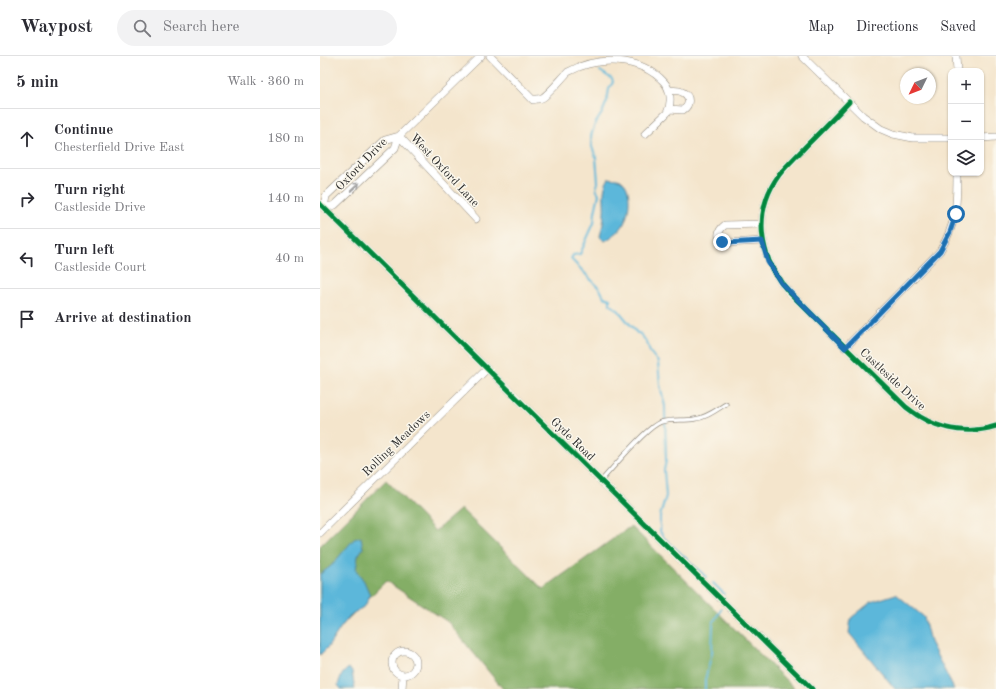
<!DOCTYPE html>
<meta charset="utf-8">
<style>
:root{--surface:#fff;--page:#f2f2f3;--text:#2b2b33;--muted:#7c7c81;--line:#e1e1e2}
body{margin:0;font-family:"Old Standard TT",serif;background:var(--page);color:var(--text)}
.controls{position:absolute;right:12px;top:12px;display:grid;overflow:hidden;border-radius:8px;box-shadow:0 1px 3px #0004}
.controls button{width:36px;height:36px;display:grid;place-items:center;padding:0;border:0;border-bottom:1px solid var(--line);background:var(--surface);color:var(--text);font:20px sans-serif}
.compass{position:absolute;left:580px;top:12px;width:36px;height:36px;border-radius:50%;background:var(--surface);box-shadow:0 1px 3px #0004;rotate:227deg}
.stop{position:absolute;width:12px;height:12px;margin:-9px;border:3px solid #1f6fb2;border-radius:50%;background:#fff}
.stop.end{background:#1f6fb2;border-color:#fff;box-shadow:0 1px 4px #0008}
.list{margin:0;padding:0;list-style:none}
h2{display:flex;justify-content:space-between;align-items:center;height:52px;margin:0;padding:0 16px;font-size:17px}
h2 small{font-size:13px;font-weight:400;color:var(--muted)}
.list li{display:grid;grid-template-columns:26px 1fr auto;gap:12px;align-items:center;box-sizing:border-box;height:60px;padding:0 16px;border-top:1px solid var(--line)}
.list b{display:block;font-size:15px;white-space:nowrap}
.list p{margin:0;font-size:13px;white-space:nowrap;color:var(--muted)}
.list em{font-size:13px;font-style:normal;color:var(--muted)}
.icon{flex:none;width:22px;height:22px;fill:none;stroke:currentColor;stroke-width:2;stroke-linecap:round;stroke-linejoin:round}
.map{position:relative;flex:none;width:676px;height:633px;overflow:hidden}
header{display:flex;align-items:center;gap:24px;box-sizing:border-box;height:56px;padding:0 20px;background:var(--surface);border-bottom:1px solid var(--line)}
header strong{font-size:19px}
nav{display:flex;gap:22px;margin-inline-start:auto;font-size:14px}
.search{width:280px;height:36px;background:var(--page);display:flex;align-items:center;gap:10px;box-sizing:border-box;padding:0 14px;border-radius:22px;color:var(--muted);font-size:15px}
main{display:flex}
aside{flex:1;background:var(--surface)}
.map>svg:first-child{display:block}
.forest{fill:#84ae66;stroke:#586c48}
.water{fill:#5cb7da;stroke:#447182}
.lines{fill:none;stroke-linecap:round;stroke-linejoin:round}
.stream{stroke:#5cb7da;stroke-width:2}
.lane-casing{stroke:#90887c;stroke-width:5}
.street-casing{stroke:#90887c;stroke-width:8}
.lane{stroke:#fff;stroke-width:3.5}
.street{stroke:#fff;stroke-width:7}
.cycleway-casing{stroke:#fbf7ec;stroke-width:8}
.cycleway{stroke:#00873e;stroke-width:5}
.oneway{stroke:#a0a0a0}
.route{stroke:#1f6fb2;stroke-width:5}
.labels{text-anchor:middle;stroke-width:3;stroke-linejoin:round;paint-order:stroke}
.street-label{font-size:12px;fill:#2b2b2b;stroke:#fbf7ec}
</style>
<header>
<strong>Waypost</strong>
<div class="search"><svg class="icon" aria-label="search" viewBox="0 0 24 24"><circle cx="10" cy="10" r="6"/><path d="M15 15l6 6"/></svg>Search here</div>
<nav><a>Map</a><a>Directions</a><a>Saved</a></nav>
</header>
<main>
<aside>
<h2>5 min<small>Walk · 360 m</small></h2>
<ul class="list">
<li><svg class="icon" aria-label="ahead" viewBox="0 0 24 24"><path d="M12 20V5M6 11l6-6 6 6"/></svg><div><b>Continue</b><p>Chesterfield Drive East</p></div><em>180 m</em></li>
<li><svg class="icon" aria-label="right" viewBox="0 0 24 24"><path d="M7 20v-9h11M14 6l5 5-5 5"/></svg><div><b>Turn right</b><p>Castleside Drive</p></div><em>140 m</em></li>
<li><svg class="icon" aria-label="left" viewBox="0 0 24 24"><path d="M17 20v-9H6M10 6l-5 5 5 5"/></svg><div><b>Turn left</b><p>Castleside Court</p></div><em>40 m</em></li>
<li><svg class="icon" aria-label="arrive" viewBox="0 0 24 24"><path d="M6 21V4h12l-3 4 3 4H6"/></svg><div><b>Arrive at destination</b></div></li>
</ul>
</aside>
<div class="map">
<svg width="676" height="633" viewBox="0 0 676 633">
<rect width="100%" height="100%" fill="#fbf7ec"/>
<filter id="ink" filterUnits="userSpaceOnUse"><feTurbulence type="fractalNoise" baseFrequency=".025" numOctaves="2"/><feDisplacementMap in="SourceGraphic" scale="8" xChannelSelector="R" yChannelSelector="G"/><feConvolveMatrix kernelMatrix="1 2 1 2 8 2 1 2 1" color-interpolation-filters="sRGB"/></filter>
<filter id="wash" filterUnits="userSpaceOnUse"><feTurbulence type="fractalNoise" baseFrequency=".012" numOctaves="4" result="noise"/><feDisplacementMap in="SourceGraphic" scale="16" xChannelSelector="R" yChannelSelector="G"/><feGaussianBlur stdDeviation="0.9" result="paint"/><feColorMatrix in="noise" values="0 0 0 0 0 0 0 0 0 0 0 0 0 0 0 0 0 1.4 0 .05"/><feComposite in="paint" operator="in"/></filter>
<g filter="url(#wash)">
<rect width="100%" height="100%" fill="#f4e5cc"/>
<path class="forest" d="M66 424 115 475 141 453 223 533 311 470 475 633H183L128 566 66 525 0 591V490Z"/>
<path class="water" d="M289 122C293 123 300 122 303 126 313 135 309 161 302 171 298 177 291 181 285 185L281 182 280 180C282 173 284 165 284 157 285 144 281 134 289 122Z
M41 481 43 492 38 500 36 514 44 525 50 539 45 550 32 558 21 571 8 591 0 599V518L11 510 34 483Z
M576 538 604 561 610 586 634 633H575L529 577 531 562 551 546Z
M29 612 32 616 35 633H21L18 629C20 622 22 616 29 612Z"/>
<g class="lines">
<path class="stream" d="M280 15 292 23 293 26 289 33 287 45 282 57 275 68 271 80 272 91 276 101 278 126 276 133 279 138 275 156 274 167 260 198 253 199 251 203 280 233 284 241 290 243V248L298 254 317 277H319L323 281 328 289 330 296 338 306 340 329 345 350 346 405 344 414 346 440 340 460V475L343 481 386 521
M393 527 404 538
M385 633V624L392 597 393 567 401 553"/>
</g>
</g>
<g filter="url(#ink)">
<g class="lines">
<g class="lane-casing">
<path id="lane" d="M281 425C292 413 327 370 341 366 352 363 364 365 375 363 386 362 396 354 406 348"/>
</g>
<g class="street-casing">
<path id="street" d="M170 0 213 44C215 43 220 43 222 42 228 39 242 22 248 16 277 0 320 0 344 26 351 34 352 47 347 57L325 78
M482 0 543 60 561 73 573 78 593 82H631
M636 0 637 15
M529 46C515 61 500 76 486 90 477 100 467 109 459 119 432 156 439 202 468 235L586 351C612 372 643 380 676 370
M349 53 363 54C370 49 371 40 362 36 358 34 353 35 349 34
M79 80 75 92 15 149 4 152 6 140 65 84 79 80 161 0
M79 80 156 163
M661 82 676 81
M0 148 492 633
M442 168 405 169C397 175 396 183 406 187L443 185
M525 292 620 195C637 166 637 150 637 117
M0 477 167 313
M72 607a12 12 0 1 1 24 0a12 12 0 1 1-24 0Z
M82 633 83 619"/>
</g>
<use href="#lane" class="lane"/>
<use href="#street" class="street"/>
<g class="cycleway-casing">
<path id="cycleway" d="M529 46C515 61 500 76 486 90 477 100 467 109 459 119 432 156 439 202 468 235L586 351C612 372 643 380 676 370
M0 148 492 633"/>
</g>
<use href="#cycleway" class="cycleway"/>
</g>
<defs><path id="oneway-shaft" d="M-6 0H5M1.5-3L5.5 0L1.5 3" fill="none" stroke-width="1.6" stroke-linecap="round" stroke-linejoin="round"/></defs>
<use class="oneway" href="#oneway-shaft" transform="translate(35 131) rotate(-43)"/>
</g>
<g class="lines" filter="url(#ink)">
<path class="route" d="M402 186 406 187 442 185 448 206 461 227 525 292 620 195 630 176 636 158"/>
</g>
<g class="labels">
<g class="street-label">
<text transform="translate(41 108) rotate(-46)" y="4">Oxford Drive</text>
<text transform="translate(125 114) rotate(47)" y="4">West Oxford Lane</text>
<text transform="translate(573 323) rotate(43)" y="4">Castleside Drive</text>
<text transform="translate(253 383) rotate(44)" y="4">Gyde Road</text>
<text transform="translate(76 387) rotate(-44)" y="4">Rolling Meadows</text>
</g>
</g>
</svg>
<div class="controls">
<button>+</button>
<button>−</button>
<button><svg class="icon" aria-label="layers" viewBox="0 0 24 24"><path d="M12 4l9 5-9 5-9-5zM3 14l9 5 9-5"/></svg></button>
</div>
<svg class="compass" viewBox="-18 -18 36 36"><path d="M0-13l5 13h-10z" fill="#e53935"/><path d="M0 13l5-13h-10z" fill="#7c7c81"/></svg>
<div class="stop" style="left:636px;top:158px"></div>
<div class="stop end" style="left:402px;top:186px"></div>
</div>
</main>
